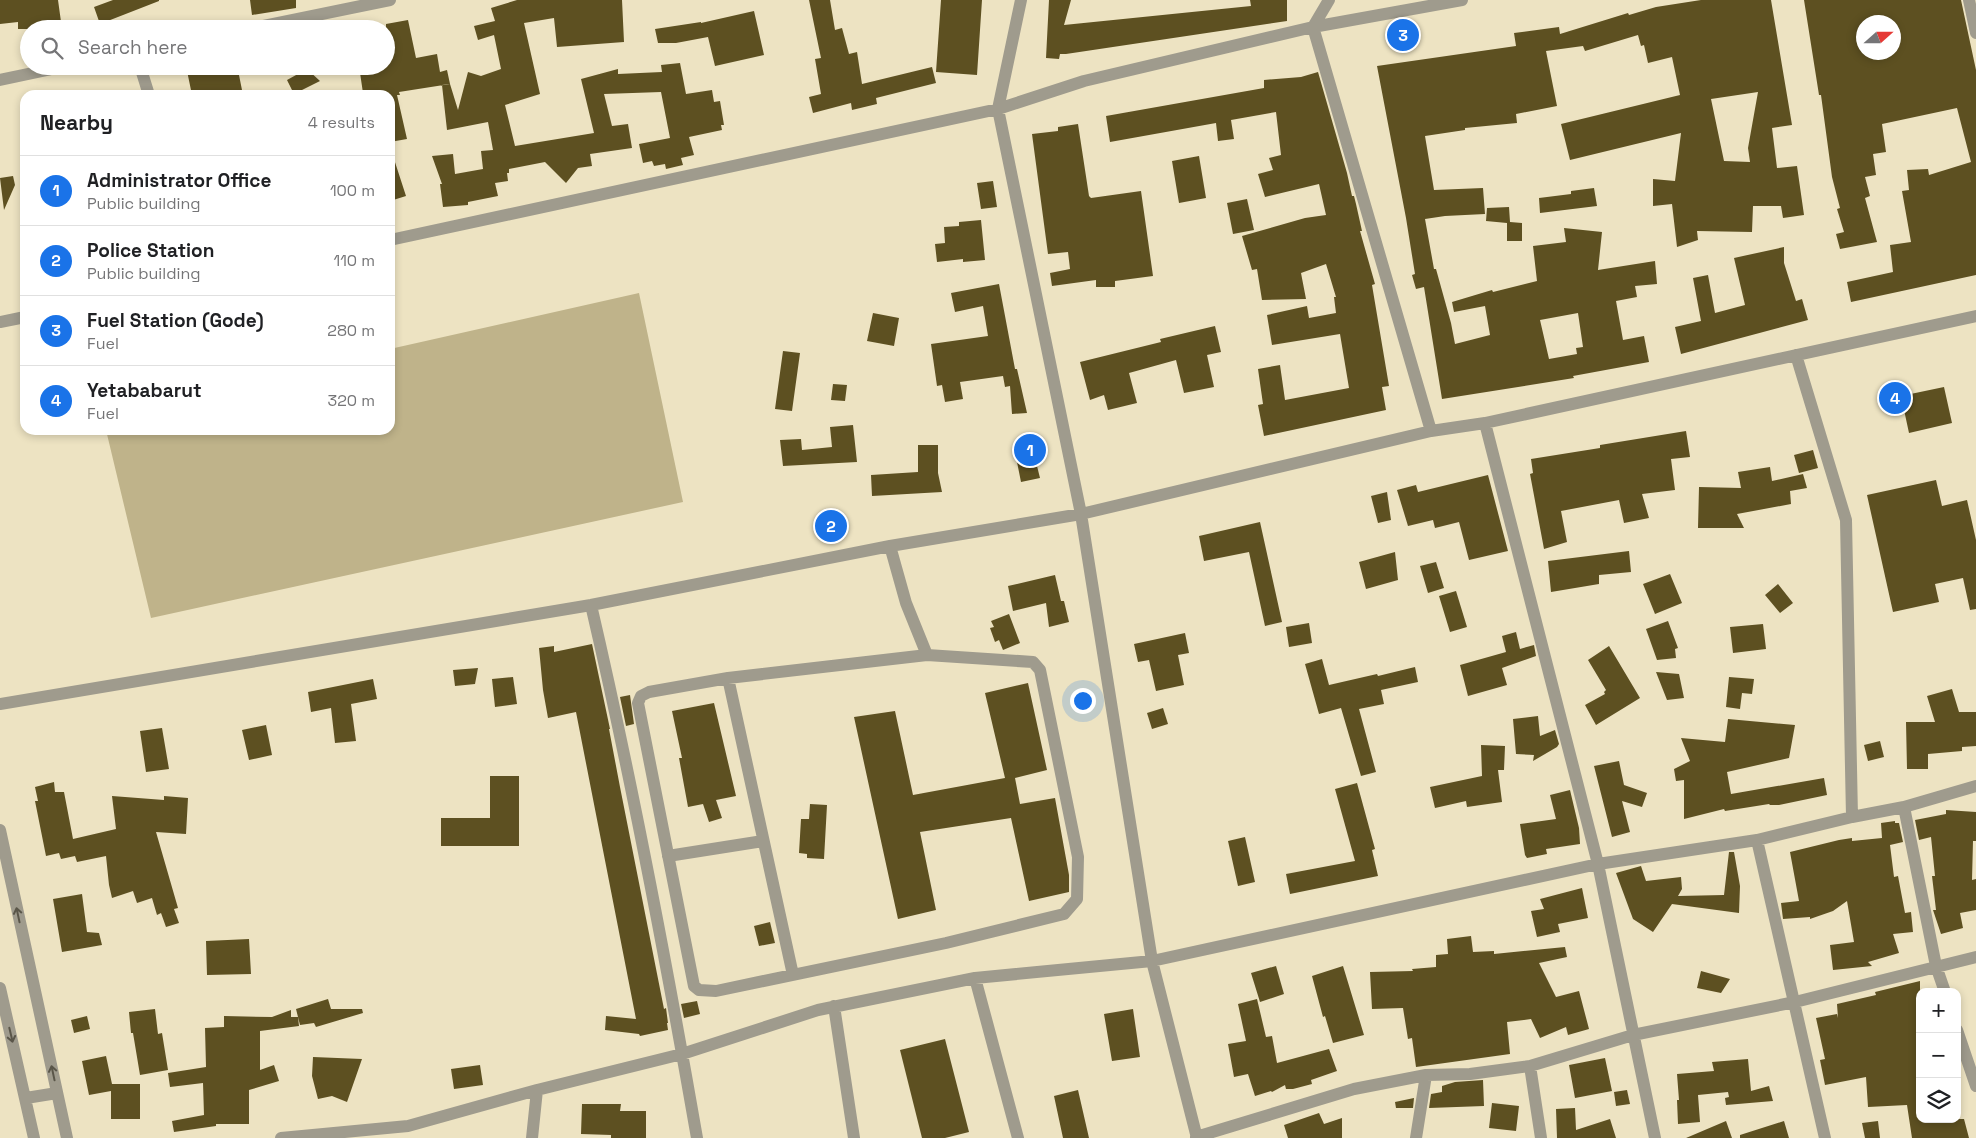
<!DOCTYPE html>
<meta charset="utf-8">
<style>
:root{--surface:#fff;--page:#f2f2f2;--text:#202124;--muted:#757577;--line:#e0e0e0;--accent:#1a73e8}
body{margin:0;font-family:"Space Grotesk",sans-serif;background:var(--page);color:var(--text)}
.controls{position:absolute;right:15px;bottom:15px;display:grid;overflow:hidden;border-radius:10px;box-shadow:0 2px 8px #0003}
.controls button{width:45px;height:45px;display:grid;place-items:center;padding:0;border:0;border-bottom:1px solid var(--line);background:var(--surface);color:var(--text);font:25px sans-serif}
.compass{position:absolute;left:1856px;top:15px;width:45px;height:45px;border-radius:50%;background:var(--surface);box-shadow:0 2px 8px #0003;rotate:69deg}
.you{position:absolute;left:1082px;top:700px;width:18px;height:18px;margin:-12px;border:4px solid #fff;border-radius:50%;background:#1a73e8;box-shadow:0 0 0 8px #1a73e833}
.badge{display:grid;place-items:center;width:32px;height:32px;border-radius:50%;background:var(--accent);color:#fff;font-size:16px;font-weight:700}
.pin{position:absolute;translate:-50% -50%;border:2px solid #fff;box-shadow:0 1px 5px #0006}
.list{margin:0;padding:0;list-style:none}
h2{display:flex;justify-content:space-between;align-items:center;height:65px;margin:0;padding:0 20px;font-size:21px}
h2 small{font-size:16px;font-weight:400;color:var(--muted)}
.list li{display:grid;grid-template-columns:32px 1fr auto;gap:15px;align-items:center;box-sizing:border-box;height:70px;padding:0 20px;border-top:1px solid var(--line)}
.list b{display:block;font-size:19px;white-space:nowrap}
.list p{margin:0;font-size:16px;white-space:nowrap;color:var(--muted)}
.list em{font-size:16px;font-style:normal;color:var(--muted)}
.icon{flex:none;width:28px;height:28px;fill:none;stroke:currentColor;stroke-width:2;stroke-linecap:round;stroke-linejoin:round}
.map{position:relative;flex:none;width:1976px;height:1138px;overflow:hidden}
.search{position:absolute;background:var(--surface);box-shadow:0 2px 8px #0003;left:20px;top:20px;width:375px;height:55px;display:flex;align-items:center;gap:12px;box-sizing:border-box;padding:0 18px;border-radius:28px;color:var(--muted);font-size:19px}
.panel{position:absolute;background:var(--surface);box-shadow:0 2px 8px #0003;left:20px;top:90px;width:375px;height:345px;border-radius:15px}
.map>svg:first-child{display:block}
.green{fill:#bfb38a}
.building{fill:#5d5021;fill-rule:evenodd}
.lines{fill:none;stroke-linecap:round;stroke-linejoin:round}
.minor{stroke:#9f9b8d;stroke-width:12}
.oneway{stroke:#5a5649}
</style>
<div class="map">
<svg width="1976" height="1138" viewBox="0 0 1976 1138">
<rect width="100%" height="100%" fill="#ede3c2"/>
<path class="green" d="M639 293 683 502 151 618 106 430H390V349Z"/>
<path class="building" d="M0 0H58L62 29H18V22L0 24Z
M113 0H159V1L100 24 94 7Z
M250 0H296V8L252 15Z
M517 0H622L624 42 557 47 554 18 524 23 540 94 505 105 515 146 594 133 581 79 618 69V74L662 72 661 65 680 63 686 94 712 90 714 102 720 101 724 125H721L722 130 689 137 694 155 681 158 683 165 666 169 665 164 654 166 652 161 643 163 639 144 670 138 661 92 604 94 612 126 628 124 632 148 590 154 592 166 578 168 566 183 545 162 509 169V173H507L508 181 495 183 498 196 468 202V205L443 207 440 184H442L432 156 453 154 455 174 483 169 481 151 493 150 488 122 447 130 442 85 450 84 458 110 468 72 481 76 501 69 494 35 478 40 474 26 495 21 491 8Z
M809 0H830L835 30 842 28 849 54 857 52 862 84 932 67 936 83 876 98 877 104 852 110 851 103 813 113 809 97 821 94 815 59 821 58Z
M941 0H982L977 75 936 72Z
M1049 0H1071L1064 25 1251 6 1250 0H1287V21L1066 54H1060L1059 59 1046 58Z
M1701 0H1771L1792 125 1772 128 1777 168 1797 166 1804 215 1783 218 1781 206H1753L1752 232 1697 231 1698 240 1677 247 1672 204 1653 206V179L1675 181 1681 133 1570 160 1561 124 1680 95 1672 57 1648 63 1644 45 1641 46 1638 35 1585 51 1583 46 1546 51 1557 106 1516 114 1517 123 1465 128V130L1425 136 1434 190 1483 188 1485 214 1445 216 1425 219 1434 269H1436L1451 323 1455 344 1490 335 1485 306 1454 312 1452 302 1492 290 1493 292 1537 281 1533 246 1566 242 1564 228 1602 232 1598 270 1655 261 1657 284 1635 286 1637 297 1616 301 1623 340 1644 336 1649 362 1573 376 1574 378 1442 399 1424 287 1416 289 1412 275 1415 274 1406 218 1377 66 1516 46 1514 33 1559 27 1560 34 1628 13 1629 15 1656 7ZM1758 92 1748 148 1750 162 1724 161 1711 99ZM1578 313 1583 347 1576 348 1577 354 1549 359 1540 320Z
M1804 0H1961L1976 70V275L1851 302 1847 282 1893 272 1890 245 1911 242 1902 191 1909 190 1907 170 1928 169 1929 175 1971 162 1957 108 1882 124 1886 152 1873 154 1876 175 1865 177 1870 196 1865 198 1877 242 1840 249 1836 234 1844 232 1837 209 1840 208 1832 177 1821 95H1819ZM1864 22H1894V52H1864Z
M754 11 764 55 715 66 708 37 676 43H658L655 29 701 22V23Z
M408 20 416 58 437 54 440 72 447 70 450 84 399 92 400 95H397L407 139 390 142V95H379V91L363 93 359 66H386V24Z
M186 66H210L212 74 238 70 243 95H192Z
M307 69 320 81 294 94 287 80Z
M1318 72 1347 173 1352 196H1354L1356 204 1362 231H1360L1375 284 1372 285 1389 386 1382 387 1386 410 1264 436 1258 405 1263 404 1258 369 1280 365 1285 400 1349 388 1340 334 1272 345 1267 315 1307 306 1309 318 1336 313 1334 297H1336L1326 264 1301 273 1306 299 1262 300 1257 269 1252 270 1242 236 1305 218 1326 215 1319 184 1265 197 1258 174 1273 170 1269 158 1281 155 1276 112 1231 120 1234 139 1218 141 1216 123 1110 142 1106 116 1264 88V80L1301 77Z
M1078 124 1089 196 1091 198 1141 191 1153 276 1115 281V287H1096V280L1052 286 1050 273 1070 269 1068 252 1048 254 1032 134 1058 131V127Z
M390 156H393L406 196 390 201Z
M1199 156 1206 198 1179 203 1172 161Z
M13 176 15 185 4 210 0 178Z
M993 181 997 207 981 209 977 183Z
M1594 188 1597 206 1540 213 1539 198 1571 194V191Z
M1247 199 1254 230 1233 234 1227 203Z
M1509 207 1510 222 1522 223V241H1507V223L1486 221 1487 208Z
M981 220 985 260 963 262V259L937 262 935 244 945 243 944 227 959 226V222Z
M1784 247V263L1796 301 1802 299 1808 320 1681 354 1675 327 1701 321 1693 278 1708 275 1715 313 1745 305 1734 258Z
M999 284 1015 369H1017L1027 413 1012 414 1010 386 1005 387 1003 376 960 382 963 399 945 402 942 385 937 386 931 344 988 336 983 306 955 312 951 293Z
M873 313 899 318 894 346 867 341Z
M1215 326 1221 352 1207 355 1214 387 1184 393 1176 360 1129 373 1137 403 1108 410 1104 395 1090 400 1080 362 1161 342 1160 339Z
M783 351 800 353 792 411 775 409Z
M833 384 847 385 845 401 831 400Z
M1944 387 1952 423 1909 433 1901 396Z
M853 425 857 462 783 466 780 440 801 439 802 450 832 447 830 427Z
M1686 431 1690 457 1671 459 1675 490 1642 494 1649 518 1624 523 1619 500 1561 511 1567 542 1544 549 1530 474 1533 473 1531 459 1600 448V445Z
M918 445H938V473L942 492 872 496 871 475 918 472Z
M1813 450 1818 468 1799 473 1794 455Z
M1035 458 1040 478 1021 482 1017 462Z
M1770 467 1772 481 1803 474 1807 488 1790 491 1791 504 1737 514 1744 528H1698L1699 487 1741 488 1738 472Z
M1488 475 1508 551 1469 560 1459 522 1435 528 1433 520 1408 526 1397 490 1416 485 1418 492Z
M1936 480 1942 506 1967 500 1976 540V609L1970 610 1963 578 1935 584 1939 602 1893 612 1867 495Z
M1387 492 1391 520 1378 523 1371 496Z
M1260 522 1282 622 1265 626 1249 552 1204 561 1199 536Z
M1629 551 1631 572 1599 575V584L1551 592 1548 561Z
M1395 552 1398 580 1366 589 1359 562Z
M1436 562 1444 588 1428 593 1420 566Z
M1670 574 1682 603 1655 614 1643 584Z
M1055 575 1061 601H1064L1069 622 1049 627 1046 603 1013 611 1008 586Z
M1778 584 1793 603 1780 613 1765 595Z
M1456 591 1467 627 1450 632 1439 596Z
M1009 614 1020 643 1003 650 999 640 995 642 990 628 994 627 991 621Z
M1668 621 1678 648 1675 649 1676 658 1657 660 1646 629Z
M1309 623 1312 643 1289 647 1286 627Z
M1763 624 1766 649 1733 653 1730 627Z
M1516 632 1520 649 1534 645 1536 656 1502 668 1507 685 1468 696 1460 665 1506 652 1502 636Z
M1185 633 1189 653 1178 655 1184 685 1156 691 1149 660 1138 662 1134 644Z
M592 644 610 729H609L620 787 664 1009 666 1008 668 1023H667L668 1030 640 1036 639 1034 605 1030 606 1016 636 1019 576 712 548 718 543 690 539 648 554 646V652Z
M1609 646 1640 698 1596 725 1585 705 1605 694 1604 692 1606 690 1588 660Z
M1322 659 1329 685 1377 674 1378 676 1415 667 1418 682 1381 690 1384 704 1359 709 1376 772 1361 776 1341 708 1319 714 1305 664Z
M478 668 475 684 455 686 453 670Z
M1656 672 1679 674 1684 698 1667 700Z
M513 677 517 704 495 707 492 679Z
M1729 677 1754 679 1752 694 1742 693 1740 709 1726 707Z
M373 679 377 699 351 704 356 741 335 743 331 708 311 712 308 692Z
M1028 683 1047 770 1015 778 1020 804 1055 798 1069 875V892L1029 901 1011 818 920 832 936 910 898 919 854 717 895 711 913 795 1005 778 985 693Z
M1952 689 1959 712H1976V746L1962 747V751L1928 754V769H1907L1906 722H1935L1927 696Z
M630 695 634 724 626 726 620 697Z
M714 703 736 796 716 800 722 818 709 822 703 804 688 807 679 758H682L672 711Z
M1163 708 1168 724 1152 729 1147 713Z
M1538 716 1540 736 1555 730 1559 744 1557 747 1533 761 1534 755 1516 754 1513 719Z
M1728 719 1795 725 1789 758 1727 772 1731 794 1824 778 1827 795 1779 805H1770L1769 804 1725 811 1724 809 1684 819V780L1676 781 1674 769 1690 761 1681 738 1725 742Z
M266 725 272 755 249 760 242 730Z
M162 728 169 769 146 772 140 731Z
M1880 741 1884 757 1868 761 1864 745Z
M1481 745 1505 746 1504 770H1498L1502 802 1467 807 1466 801 1435 808 1430 787 1482 776Z
M1619 761 1624 785 1647 793 1642 807 1622 801 1630 832 1612 837 1594 766Z
M490 776H519V846H441V818H490Z
M54 782 55 792H64L73 839 116 829 112 796 164 800V796L188 798 186 834 156 832 178 908 174 909 179 923 166 927 161 913 157 915 152 898 137 903 133 891 112 898 109 885 106 856 77 862 75 856 61 859 59 853 46 856 35 801H38L35 787Z
M1357 783 1375 849 1372 850 1378 876 1290 894 1286 874 1355 861 1335 789Z
M1570 790 1579 828 1580 844 1546 849 1547 854 1527 858 1525 855 1520 824 1556 819 1550 795Z
M810 804 827 805 824 859 807 858V854L799 853 801 819H809Z
M1946 810 1976 812V841H1973L1972 880 1976 879V910L1960 913 1963 928 1941 934 1933 910H1936L1932 876H1935L1931 837 1919 840 1915 820 1946 814Z
M1895 821V823H1899L1903 842 1890 845 1894 877 1898 876 1905 913 1911 912 1913 932 1893 934 1899 953 1868 962 1872 966 1833 970 1830 945 1854 942 1847 901 1833 911 1810 919V917L1783 919 1781 903 1799 901 1790 852 1839 840 1852 838V841L1882 838 1881 823Z
M1245 837 1255 882 1238 886 1228 841Z
M1729 852H1734L1740 886 1739 913 1672 904 1653 932 1633 919 1616 873 1641 866 1646 881 1681 877 1682 889 1678 896 1724 895Z
M1582 888 1588 918 1558 924 1560 932 1537 937 1531 911 1544 909 1540 899Z
M82 894 87 932 99 933 102 945 62 952 53 899Z
M770 922 775 943 759 946 754 926Z
M1471 936 1473 952 1494 951V954L1565 947 1567 957 1539 963 1556 997 1579 991 1589 1029 1568 1035 1566 1027 1540 1038 1531 1019 1507 1022 1510 1054 1416 1067 1412 1038 1408 1039 1403 1008 1372 1009 1370 972 1413 971 1412 969 1436 967V955L1448 954 1447 939Z
M249 939 251 974 207 975 206 941Z
M1276 966 1284 994 1260 1002 1251 973Z
M1343 966 1364 1035 1333 1043 1325 1016 1323 1017 1312 976Z
M1701 971 1730 979 1721 993 1697 988Z
M1920 981V1001L1916 1002 1920 1019V1119H1964L1969 1138H1912L1907 1105 1868 1107 1866 1077 1825 1085 1820 1060 1825 1059 1816 1018 1837 1014 1838 1018 1837 1004 1876 995 1875 992Z
M328 999 331 1009H362L363 1013 316 1027 314 1023 300 1025 296 1009Z
M1257 999 1266 1037 1272 1036 1277 1063 1329 1049 1337 1071 1311 1080 1312 1084 1293 1089H1286L1285 1085 1272 1092 1271 1091 1255 1096 1248 1074 1234 1077 1228 1044 1246 1041 1238 1004Z
M697 1001 700 1014 684 1018 681 1004Z
M155 1009 158 1034 162 1033 168 1070 140 1075 133 1033H131L129 1012Z
M1133 1009 1140 1057 1112 1061 1104 1014Z
M291 1010V1017H298L299 1026 260 1031V1070L274 1065 279 1081 249 1090V1124H216V1126L174 1132 172 1121 204 1115 203 1083 170 1087 168 1073 206 1067 205 1028 224 1027V1016L272 1017Z
M87 1016 90 1029 74 1033 71 1020Z
M945 1039 969 1132 945 1138H922L900 1050Z
M106 1056 112 1084H140V1119H111V1091L89 1095 82 1061Z
M313 1057 362 1059 347 1102 332 1096 318 1099 312 1076Z
M1605 1058 1612 1091 1575 1098 1569 1065Z
M1748 1059 1751 1091 1769 1086 1773 1101 1726 1105 1725 1098 1729 1097 1728 1092 1698 1095 1700 1122 1678 1124 1677 1100H1679L1677 1074 1714 1071 1712 1062Z
M480 1065 483 1085 454 1089 451 1069Z
M1483 1080 1484 1106 1429 1108 1431 1094 1442 1092V1086L1455 1082Z
M1078 1090 1089 1138H1063L1054 1096Z
M1627 1090 1630 1104 1616 1106 1614 1092Z
M1414 1098 1413 1108H1396L1395 1102Z
M1492 1103 1519 1106 1516 1131 1489 1128Z
M582 1104H621L620 1111H646V1138H611V1135L581 1134Z
M1575 1108 1576 1130 1610 1119 1616 1138H1557L1556 1109Z
M1319 1113 1324 1124 1342 1118V1138H1288L1284 1125Z
M1726 1121 1732 1138H1686Z
M1784 1121 1789 1138H1740V1135Z
M1878 1121 1880 1138H1865L1862 1123Z"/>
<g class="lines">
<path class="minor" d="M1021 0 998 109 1081 514 1152 961 1197 1138
M1329 0 1313 27 1431 431
M1969 0 1976 33
M248 29 390 0
M140 66 149 95
M0 80 66 66
M390 240 998 109 1084 81 1313 27 1462 0
M0 322 25 317
M1796 355 1846 520 1852 817
M1485 423 1598 864 1655 1138
M890 546 906 603 927 655
M591 605C632 781 666 960 697 1138
M927 655 1033 662 1040 670 1078 857 1077 899 1064 914 946 943 716 991 699 990 694 986 638 703 641 696 649 692 728 678Z
M728 678 793 975
M0 704 591 605 890 546 1081 514 1431 431 1485 423 1976 316
M1904 807 1936 966 1945 992
M0 830 67 1138
M1757 840 1825 1138
M668 856 763 841
M975 978 1018 1138
M0 988 34 1138
M834 1006 854 1138
M1957 1030 1976 1086
M1530 1066 1541 1138
M26 1098 57 1093
M1196 1137 1354 1089 1426 1075 1470 1074 1530 1066 1633 1035 1795 1002 1976 957
M281 1138 408 1126 537 1090 682 1054 818 1010 975 978 1152 961 1598 864 1757 840 1852 817 1904 807 1976 786
M532 1138 537 1090
M1416 1138 1426 1075"/>
</g>
<defs><path id="oneway-shaft" d="M-6 0H5M1.5-3L5.5 0L1.5 3" fill="none" stroke-width="1.6" stroke-linecap="round" stroke-linejoin="round" transform="scale(1.25)"/></defs>
<g class="oneway">
<use href="#oneway-shaft" transform="translate(18 915) rotate(-102)"/>
<use href="#oneway-shaft" transform="translate(11 1035) rotate(77)"/>
<use href="#oneway-shaft" transform="translate(53 1073) rotate(-102)"/>
</g>
</svg>
<div class="controls">
<button>+</button>
<button>−</button>
<button><svg class="icon" aria-label="layers" viewBox="0 0 24 24"><path d="M12 4l9 5-9 5-9-5zM3 14l9 5 9-5"/></svg></button>
</div>
<svg class="compass" viewBox="-18 -18 36 36"><path d="M0-13l5 13h-10z" fill="#e53935"/><path d="M0 13l5-13h-10z" fill="#757577"/></svg>
<div class="you"></div>
<div class="pin badge" style="left:1030px;top:450px">1</div>
<div class="pin badge" style="left:831px;top:526px">2</div>
<div class="pin badge" style="left:1403px;top:35px">3</div>
<div class="pin badge" style="left:1895px;top:398px">4</div>
<div class="search"><svg class="icon" aria-label="search" viewBox="0 0 24 24"><circle cx="10" cy="10" r="6"/><path d="M15 15l6 6"/></svg>Search here</div>
<section class="panel">
<h2>Nearby<small>4 results</small></h2>
<ul class="list">
<li><span class="badge">1</span><div><b>Administrator Office</b><p>Public building</p></div><em>100 m</em></li>
<li><span class="badge">2</span><div><b>Police Station</b><p>Public building</p></div><em>110 m</em></li>
<li><span class="badge">3</span><div><b>Fuel Station (Gode)</b><p>Fuel</p></div><em>280 m</em></li>
<li><span class="badge">4</span><div><b>Yetababarut</b><p>Fuel</p></div><em>320 m</em></li>
</ul>
</section>
</div>
